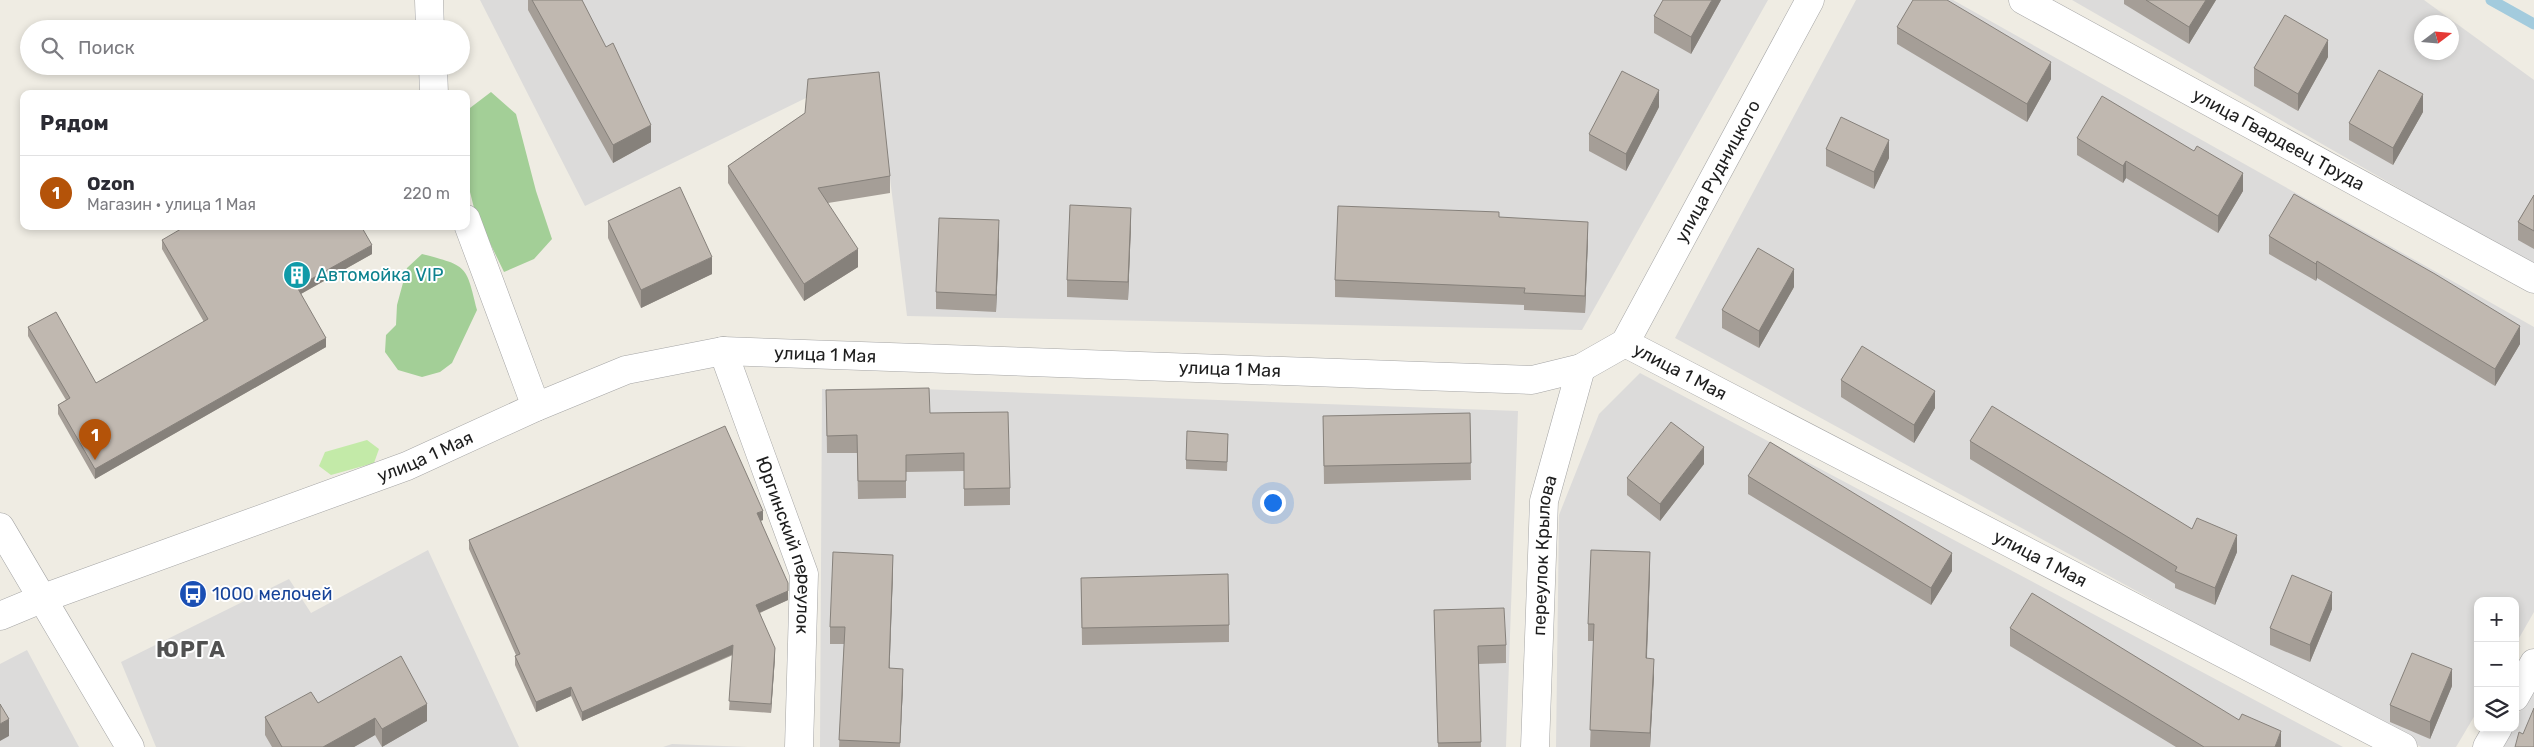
<!DOCTYPE html>
<html lang="ru">
<meta charset="utf-8">
<style>
:root{--surface:#fff;--page:#f2f2f3;--text:#2b2b33;--muted:#7c7c81;--line:#e1e1e2;--accent:#b45309}
body{margin:0;font-family:Rubik,sans-serif;background:var(--page);color:var(--text)}
.controls{position:absolute;right:15px;bottom:15px;display:grid;overflow:hidden;border-radius:10px;box-shadow:0 2px 8px #0003}
.controls button{width:45px;height:45px;display:grid;place-items:center;padding:0;border:0;border-bottom:1px solid var(--line);background:var(--surface);color:var(--text);font:25px sans-serif}
.compass{position:absolute;left:2414px;top:15px;width:45px;height:45px;border-radius:50%;background:var(--surface);box-shadow:0 2px 8px #0003;rotate:74deg}
.you{position:absolute;left:1272px;top:502px;width:18px;height:18px;margin:-12px;border:4px solid #fff;border-radius:50%;background:#1a73e8;box-shadow:0 0 0 8px #1a73e833}
.badge{display:grid;place-items:center;width:32px;height:32px;border-radius:50%;background:var(--accent);color:#fff;font-size:16px;font-weight:700}
.pin{position:absolute;translate:-50% -41px;filter:drop-shadow(0 1px 2px #0008)}
.pin::after{content:'';position:absolute;top:26px;width:18px;height:15px;background:inherit;clip-path:polygon(0 0,100% 0,50% 100%)}
.list{margin:0;padding:0;list-style:none}
h2{display:flex;justify-content:space-between;align-items:center;height:65px;margin:0;padding:0 20px;font-size:21px}
h2 small{font-size:16px;font-weight:400;color:var(--muted)}
.list li{display:grid;grid-template-columns:32px 1fr auto;gap:15px;align-items:center;box-sizing:border-box;height:75px;padding:0 20px;border-top:1px solid var(--line)}
.list b{display:block;font-size:19px;white-space:nowrap}
.list p{margin:0;font-size:16px;white-space:nowrap;color:var(--muted)}
.list em{font-size:16px;font-style:normal;color:var(--muted)}
.icon{flex:none;width:28px;height:28px;fill:none;stroke:currentColor;stroke-width:2;stroke-linecap:round;stroke-linejoin:round}
.map{position:relative;flex:none;width:2534px;height:747px;overflow:hidden}
.search{position:absolute;background:var(--surface);box-shadow:0 2px 8px #0003;left:20px;top:20px;width:450px;height:55px;display:flex;align-items:center;gap:12px;box-sizing:border-box;padding:0 18px;border-radius:28px;color:var(--muted);font-size:19px}
.panel{position:absolute;background:var(--surface);box-shadow:0 2px 8px #0003;left:20px;top:90px;width:450px;height:140px;border-radius:10px}
.map>svg:first-child{display:block}
.residential{fill:#dcdbda;fill-rule:evenodd}
.grass{fill:#c3eaa8}
.forest{fill:#a3cf97}
.lines{fill:none;stroke-linecap:round;stroke-linejoin:round}
.stream{stroke:#a3cbdd;stroke-width:11}
.minor-casing{stroke:#a5a5a5;stroke-width:29}
.minor{stroke:#fff;stroke-width:28}
.wall{fill:#a59e97}
.shaded-wall{fill:#86817b}
.building{fill:#c0b8b0;stroke:#86817b}
.labels{text-anchor:middle;stroke-width:4;stroke-linejoin:round;paint-order:stroke}
.street-label{font-size:18px;fill:#1e1e1e;stroke:#fff}
.culture-label{font-size:18px;fill:#0d838f;stroke:#fff;text-anchor:start}
.transit-label{font-size:18px;fill:#164399;stroke:#fff;text-anchor:start}
.district-label{font-size:22px;font-weight:bold;letter-spacing:1px;fill:#515151;stroke:#fff}
</style>
<div class="map">
<svg width="2534" height="747" viewBox="0 0 2534 747">
<rect width="100%" height="100%" fill="#efece3"/>
<path class="residential" d="M480 0H1768L1582 330 907 316 879 89 808 97 585 206Z
M1856 0H1953L2534 327V612L2515 645V601H2478V710L2456 747H2421L1675 338Z
M2072 0H2424L2534 80V266ZM2422 22H2452V52H2422Z
M1640 373 2343 747H1556L1559 515 1599 414Z
M822 389H920L1518 411 1506 747H820Z
M428 550 519 747H156L121 662 289 579 311 613Z
M27 650 79 747H0V664Z
M2534 686V747H2500L2511 728H2515V720Z
M672 744 748 747H663Z"/>
<path class="grass" d="M367 440 379 449 374 463 331 475 319 466 325 452Z"/>
<path class="forest" d="M491 92 516 114 536 191 552 239 534 259 504 272 475 212 466 176V111Z
M422 254C468 266 466 265 477 310L452 363 440 372 422 377 398 370 385 352 386 335 396 325 397 305 407 268Z"/>
<g class="lines">
<path class="stream" d="M2491 0 2534 24"/>
<g class="minor-casing">
<g id="minor">
<path d="M429 0 430 29"/>
<path id="s1" d="M2023 0 2534 279"/>
<path d="M433 66 434 94"/>
<path d="M466 219 536 407"/>
<path id="s2" d="M1625 343 2403 747"/>
<path id="s3" d="M1625 343 1810 0"/>
<path id="s4" d="M723 351 804 574 799 747"/>
<path d="M0 527 130 747"/>
<path id="s5" d="M0 616 41 599 407 466 536 407 626 370 723 351 1532 380 1581 368 1625 343"/>
<path d="M2515 697 2534 663"/>
<path id="s6" d="M1535 747 1544 501 1581 368"/>
<path d="M2487 747 2498 728"/>
</g>
</g>
<use href="#minor" class="minor"/>
</g>
<path class="wall" d="M528 0H582L651 142 613 163 528 10Z
M1721 0 1691 54 1654 33V16Z
M2124 0H2216L2189 44 2124 4Z
M1897 27 2051 79 2027 122 1897 44Z
M2328 57 2298 111 2254 86V68Z
M1659 107 1626 171 1589 151V134Z
M2423 112 2393 165 2349 140V123Z
M805 113 890 176V193L828 203 858 267 804 301 728 183V166Z
M2077 138 2243 191 2218 233 2126 178 2123 183 2077 155Z
M1826 149 1889 158 1874 189 1826 166Z
M2534 195V249L2518 240V222Z
M1499 217 1588 239 1585 313 1524 310V305L1335 297V280Z
M608 221 712 274 641 308 608 238Z
M1131 225 1128 300 1067 297V280Z
M2269 236 2520 344 2495 386 2317 278 2316 281 2269 254Z
M999 238 996 312 936 309V292Z
M162 240 372 254 301 294 326 347 95 479 58 414V405L66 400 28 336V327L96 383 204 322 162 249Z
M1794 287 1759 348 1722 328V310Z
M1841 380 1935 408 1914 443 1841 397Z
M826 390 930 413 1010 488V505L964 506V471L906 472V498L858 499 857 453H827Z
M1470 413 1471 480 1324 484 1323 416Z
M1970 441 2192 529 2237 552 2215 605 2175 588V584L1970 459Z
M1228 443 1227 471 1186 469V460Z
M1704 464 1660 521 1627 495V478Z
M1748 476 1952 571 1931 605 1748 494Z
M763 520 761 521 788 600 760 613 775 657 771 713 729 710 733 655 582 721 571 696 536 712 515 665V656L516 655 469 549V540Z
M1650 570 1647 658 1654 676 1650 747H1590L1594 641H1588V624Z
M893 572 889 668 903 686 900 747H839L844 644H830V627Z
M1081 578 1229 625V642L1082 645Z
M2332 609 2310 662 2270 645V628Z
M1434 610 1506 645V663L1478 664 1481 747H1438Z
M2010 628 2239 720 2281 747H2176L2010 646Z
M2452 686 2430 739 2390 722V705Z
M318 703 427 721 382 747 375 735 354 747H272L265 735V717Z"/>
<path class="shaded-wall" d="M1712 0H1721L1691 54V37Z
M2206 0H2216L2189 44V27Z
M2328 40V57L2298 111V94Z
M2051 62V79L2027 122V104Z
M1659 90V107L1626 171V154Z
M2423 94V112L2393 165V148Z
M651 125V142L613 163V145Z
M1889 140V158L1874 189V172Z
M2126 161V178L2123 183V166Z
M2243 173V191L2218 233V216Z
M1131 208V225L1128 300V282Z
M999 220V238L996 312V295Z
M1588 222V239L1585 313V296Z
M372 245V254L297 296V287Z
M858 249V267L804 301V284Z
M712 257V274L641 308V290Z
M2317 261V278L2316 281V264Z
M1794 269V287L1759 348V331Z
M2520 326V344L2495 386V369Z
M326 338V347L95 479V469Z
M1935 391V408L1914 443V425Z
M1704 447V464L1660 521V504Z
M763 511V520L757 522V513Z
M2237 535V552L2215 605V588Z
M1650 552V570L1646 676V658Z
M1952 553V571L1931 605V588Z
M893 555V572L889 685V668Z
M788 583V600L756 614V605Z
M2332 592V609L2310 662V645Z
M733 645V654L582 721V712Z
M775 648V657L771 713V704Z
M1654 659V676L1650 747V733Z
M903 669V686L900 747Z
M2452 669V686L2430 739V722Z
M571 687V696L536 712V702Z
M427 704V721L382 747V729Z
M375 718V735L354 747H323Z
M9 719V736L0 741V724Z
M2281 731V747H2275Z"/>
<path class="building" d="M532 0H582L606 47 613 43 651 125 613 145Z
M1663 0H1712L1691 37 1654 16Z
M1913 0H1947L2051 62 2027 104 1897 27Z
M2146 0H2206L2189 27Z
M2285 15 2328 40 2298 94 2254 68Z
M2379 70 2423 94 2393 148 2349 123Z
M1622 71 1659 90 1626 154 1589 134Z
M879 72 890 176 818 188 858 249 804 284 728 166 805 113 808 79Z
M2102 96 2194 151 2197 146 2243 173 2218 216 2126 161 2123 166 2077 138Z
M1841 117 1889 140 1874 172 1826 149Z
M680 187 712 257 641 290 608 221Z
M2294 194 2435 274 2520 326 2495 369 2317 261 2316 264 2269 236Z
M2534 195V231L2518 222Z
M1070 205 1131 208 1128 282 1067 280Z
M1338 206 1499 212V217L1588 222 1585 296 1524 293 1525 288 1335 280Z
M939 218 999 220 996 295 936 292Z
M186 226H361L372 245 297 287 326 338 95 469 58 405 70 398 28 327 56 312 96 383 208 319 162 240Z
M1758 248 1794 269 1759 331 1722 310Z
M1862 346 1935 391 1914 425 1841 380Z
M929 388 930 413 1008 412 1010 488 964 489V453L906 455V481H858L857 435 827 436 826 390Z
M1992 406 2192 529 2197 518 2237 535 2215 588 2175 571 2177 567 1970 441Z
M1470 413 1471 463 1324 466 1323 416Z
M1671 422 1704 447 1660 504 1627 478Z
M725 426 763 511 757 513 788 583V591L756 605 775 648 771 704 729 701 733 645 582 712 571 687 536 702 515 656 520 654 469 540Z
M1187 431 1228 434 1227 462 1186 460Z
M1770 442 1952 553 1931 588 1748 476Z
M1591 550 1650 552 1646 658 1654 659 1650 733 1590 730 1594 624H1588Z
M833 552 893 555 889 668 903 669 900 743 839 740 845 627H830Z
M1228 574 1229 625 1082 628 1081 578Z
M2292 575 2332 592 2310 645 2270 628Z
M2032 593 2239 720 2242 714 2281 731 2275 747H2204L2010 628Z
M1504 608 1506 645 1478 646 1481 742 1438 743 1434 610Z
M2412 653 2452 669 2430 722 2390 705Z
M401 656 427 704 382 729 375 718 323 747H282L265 717 311 692 318 703Z
M0 704 9 719 0 724Z
M2534 708V747H2515L2519 732 2523 734Z"/>
<defs>
<g id="building-disc" transform="scale(1.4375)"><circle r="9.5" fill="#0f9aa8" stroke="#fff"/><path d="M-4-6H4V6H1V3H-1V6H-4ZM-2.5-4.3h1.7v1.8h-1.7ZM.8-4.3h1.7v1.8H.8ZM-2.5-1h1.7V.8h-1.7ZM.8-1h1.7V.8H.8Z" fill="#fff"/></g>
<g id="bus-disc" transform="scale(1.4375)"><circle r="9.5" fill="#1a4fb4" stroke="#fff"/><path d="M-5-6H5V4H4V6H2V4H-2V6H-4V4H-5ZM-3.5-4V0h7V-4ZM-3.5 1.2v1.5H-2V1.2ZM2 1.2v1.5H3.5V1.2Z" fill="#fff"/></g>
</defs>
<g fill-rule="evenodd">
<use href="#building-disc" x="297" y="275"/>
<use href="#bus-disc" x="193" y="594"/>
</g>
<g class="labels">
<g class="street-label">
<text dy="6" stroke="none"><textPath href="#s1" startOffset="291">улица Гвардеец Труда</textPath></text>
<text dy="6" stroke="none"><textPath href="#s3" startOffset="195">улица Рудницкого</textPath></text>
<text dy="6" stroke="none"><textPath href="#s5" startOffset="874">улица 1 Мая</textPath></text>
<text dy="6" stroke="none"><textPath href="#s5" startOffset="1279">улица 1 Мая</textPath></text>
<text dy="6" stroke="none"><textPath href="#s2" startOffset="62">улица 1 Мая</textPath></text>
<text dy="6" stroke="none"><textPath href="#s5" startOffset="454">улица 1 Мая</textPath></text>
<text dy="6" stroke="none"><textPath href="#s4" startOffset="205">Юргинский переулок</textPath></text>
<text dy="6" stroke="none"><textPath href="#s6" startOffset="192">переулок Крылова</textPath></text>
<text dy="6" stroke="none"><textPath href="#s2" startOffset="468">улица 1 Мая</textPath></text>
</g>
<g class="culture-label">
<text x="316" y="281">Автомойка VIP</text>
</g>
<g class="transit-label">
<text x="212" y="600">1000 мелочей</text>
</g>
<g class="district-label">
<text x="191" y="657">ЮРГА</text>
</g>
</g>
</svg>
<div class="controls">
<button>+</button>
<button>−</button>
<button><svg class="icon" aria-label="layers" viewBox="0 0 24 24"><path d="M12 4l9 5-9 5-9-5zM3 14l9 5 9-5"/></svg></button>
</div>
<svg class="compass" viewBox="-18 -18 36 36"><path d="M0-13l5 13h-10z" fill="#e53935"/><path d="M0 13l5-13h-10z" fill="#7c7c81"/></svg>
<div class="you"></div>
<div class="pin badge" style="left:95px;top:460px">1</div>
<div class="search"><svg class="icon" aria-label="search" viewBox="0 0 24 24"><circle cx="10" cy="10" r="6"/><path d="M15 15l6 6"/></svg>Поиск</div>
<section class="panel">
<h2>Рядом<small></small></h2>
<ul class="list">
<li><span class="badge">1</span><div><b>Ozon</b><p>Магазин · улица 1 Мая</p></div><em>220 m</em></li>
</ul>
</section>
</div>
